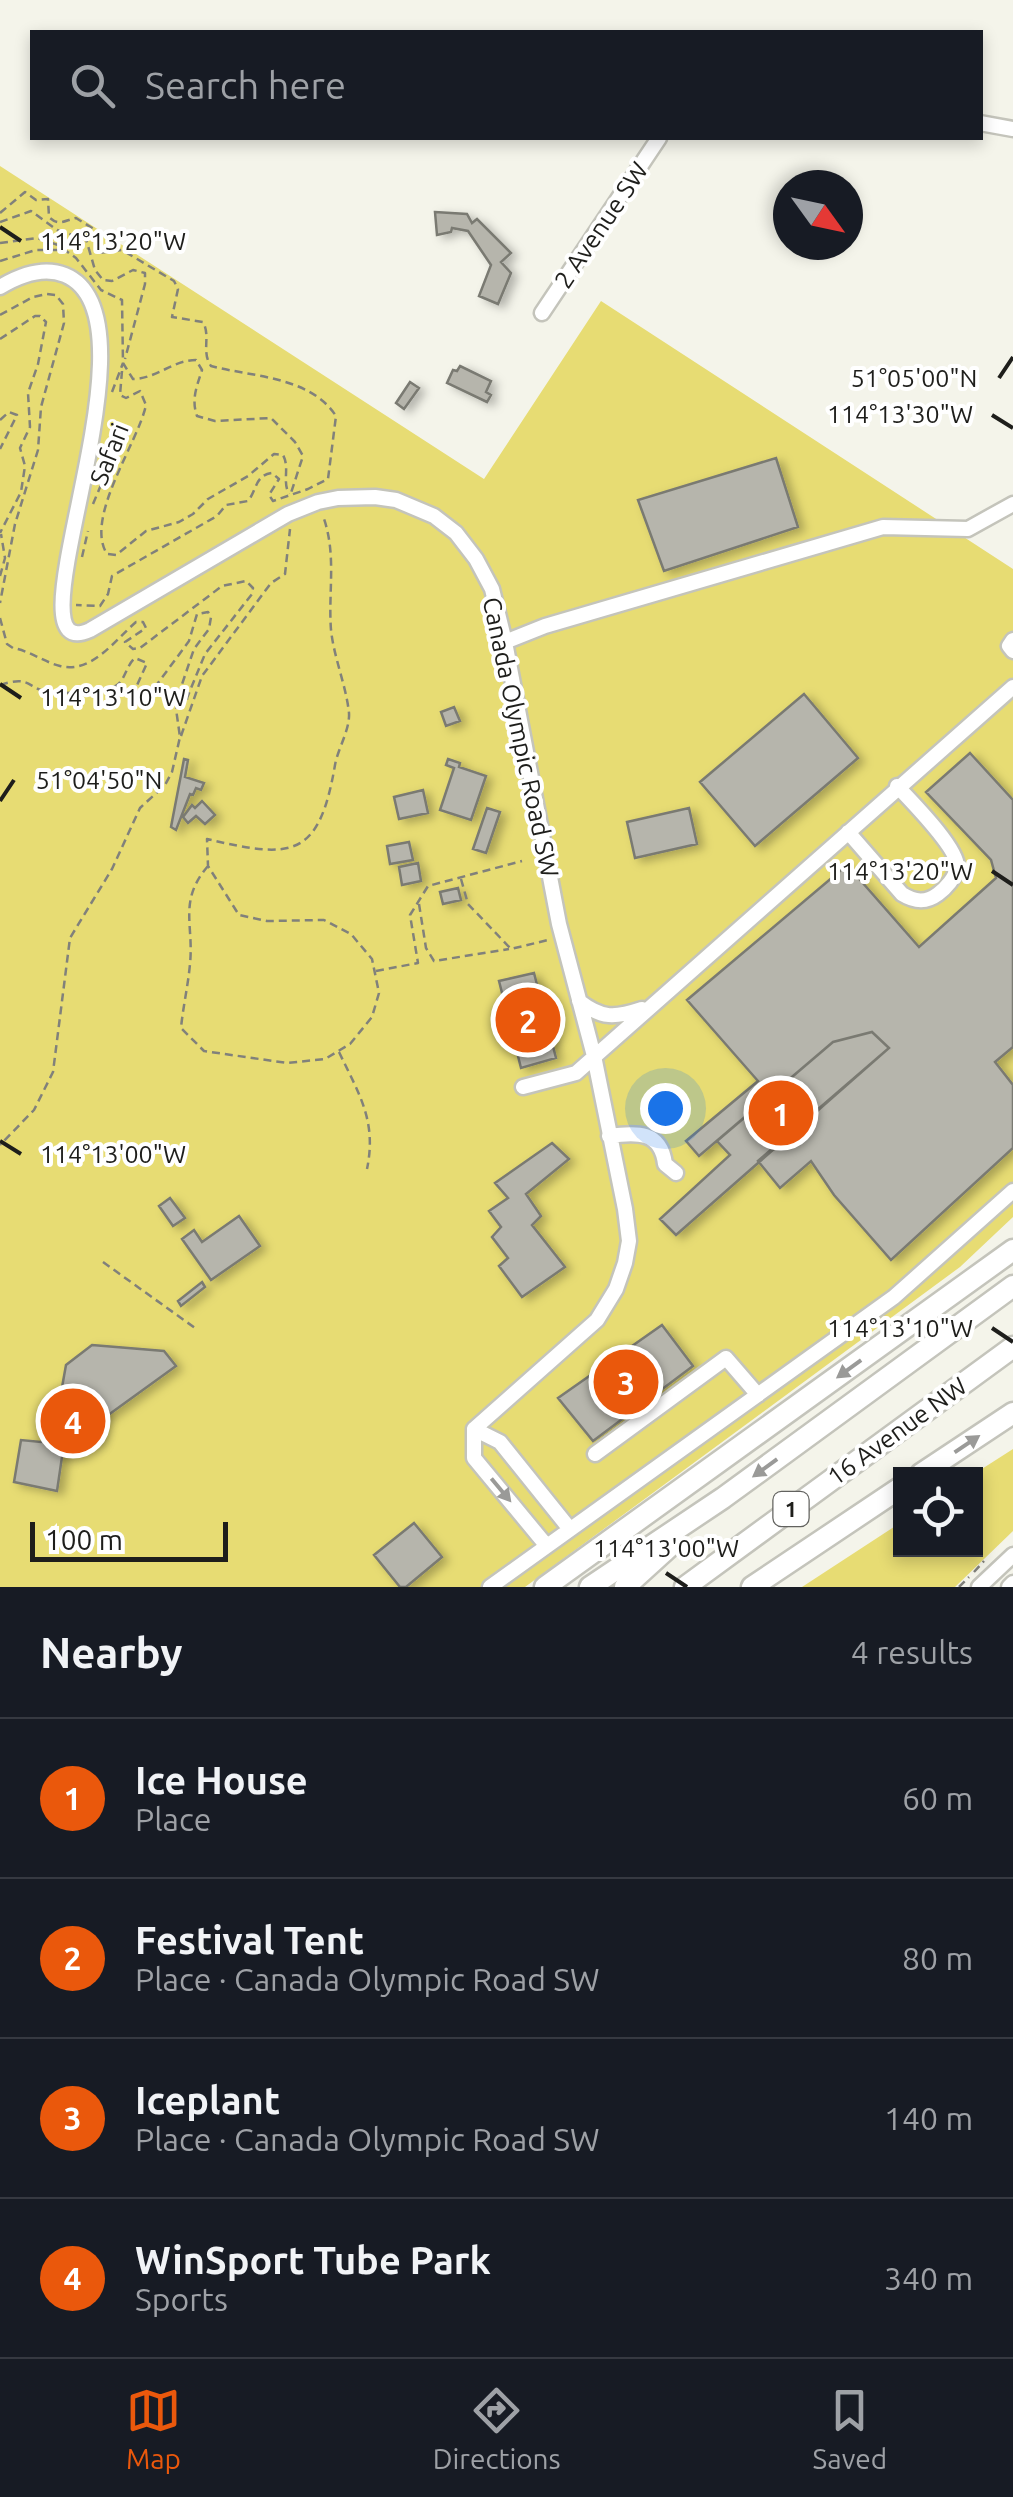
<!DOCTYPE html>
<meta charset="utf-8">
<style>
:root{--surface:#171b24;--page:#242831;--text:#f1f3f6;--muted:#9ea1a6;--line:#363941;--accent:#ea580c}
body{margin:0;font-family:Ubuntu,sans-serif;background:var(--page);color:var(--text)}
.controls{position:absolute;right:30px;bottom:30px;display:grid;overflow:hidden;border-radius:0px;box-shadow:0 5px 15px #0003}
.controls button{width:90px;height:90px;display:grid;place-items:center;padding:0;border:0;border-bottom:2px solid var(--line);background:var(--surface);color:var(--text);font:50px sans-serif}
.compass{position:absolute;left:773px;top:170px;width:90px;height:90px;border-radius:50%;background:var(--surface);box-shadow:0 5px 15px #0003;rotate:123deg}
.scale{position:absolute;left:30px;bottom:25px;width:198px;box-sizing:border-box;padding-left:10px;border:5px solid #1e1e1b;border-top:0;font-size:28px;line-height:35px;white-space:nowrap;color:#1e1e1b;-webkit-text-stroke:8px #fff;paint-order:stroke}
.you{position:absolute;left:665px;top:1108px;width:35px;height:35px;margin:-25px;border:8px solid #fff;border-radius:50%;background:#1a73e8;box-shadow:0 0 0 15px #1a73e833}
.badge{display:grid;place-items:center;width:65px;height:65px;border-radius:50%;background:var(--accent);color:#fff;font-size:32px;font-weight:700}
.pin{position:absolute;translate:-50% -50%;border:5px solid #fff;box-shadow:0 2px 10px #0006}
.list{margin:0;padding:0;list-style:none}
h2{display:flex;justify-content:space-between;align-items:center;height:130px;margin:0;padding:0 40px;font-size:42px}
h2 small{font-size:32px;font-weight:400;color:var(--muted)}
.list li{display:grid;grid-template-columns:65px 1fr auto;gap:30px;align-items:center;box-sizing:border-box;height:160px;padding:0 40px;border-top:2px solid var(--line)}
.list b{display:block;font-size:38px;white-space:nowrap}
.list p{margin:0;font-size:32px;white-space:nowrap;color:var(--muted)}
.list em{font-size:32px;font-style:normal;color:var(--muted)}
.icon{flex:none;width:55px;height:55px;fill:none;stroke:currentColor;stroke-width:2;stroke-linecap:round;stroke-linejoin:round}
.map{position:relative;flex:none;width:1013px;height:1587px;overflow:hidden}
.search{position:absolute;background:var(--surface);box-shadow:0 5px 15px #0003;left:30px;right:30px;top:30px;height:110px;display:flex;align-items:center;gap:25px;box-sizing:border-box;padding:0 35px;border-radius:0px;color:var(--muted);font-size:38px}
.sheet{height:770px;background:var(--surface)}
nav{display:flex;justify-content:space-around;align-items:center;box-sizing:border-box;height:140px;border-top:2px solid var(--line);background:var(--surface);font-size:28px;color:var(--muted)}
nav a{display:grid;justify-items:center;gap:5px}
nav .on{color:var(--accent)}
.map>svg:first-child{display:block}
.green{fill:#e7dc73}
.building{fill:#b6b5ac;stroke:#7a7a72;stroke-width:2.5;filter:url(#shadow)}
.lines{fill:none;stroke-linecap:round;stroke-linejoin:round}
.minor-casing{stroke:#c4c4bb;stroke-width:19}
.highway-casing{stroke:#c4c4bb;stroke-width:25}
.path{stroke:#81817b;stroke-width:2.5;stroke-dasharray:8 5;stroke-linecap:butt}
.minor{stroke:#fff;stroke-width:14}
.highway{stroke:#fff;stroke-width:20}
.oneway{fill:#9a9a98}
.ticks{fill:none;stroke:#1e1e1b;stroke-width:4}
.labels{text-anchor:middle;stroke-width:8;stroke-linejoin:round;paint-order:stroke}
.shield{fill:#fff;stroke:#62625f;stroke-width:2.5}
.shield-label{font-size:22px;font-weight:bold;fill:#1e1e1b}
.street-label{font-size:25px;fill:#1e1e1b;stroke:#fff}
.ticks-label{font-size:25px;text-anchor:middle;fill:#1e1e1b;stroke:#fff;stroke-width:8;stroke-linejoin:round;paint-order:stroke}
</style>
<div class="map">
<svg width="1013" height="1587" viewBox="0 0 1013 1587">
<defs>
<filter id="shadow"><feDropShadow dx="6" dy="3.5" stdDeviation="5" flood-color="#0004"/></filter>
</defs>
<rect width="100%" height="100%" fill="#f4f4ea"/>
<path class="green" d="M0 166 484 479 601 301 1013 569V1217L960 1267 525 1587H0Z
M1013 1449V1531L955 1587H802L900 1523V1550H976L974 1474Z"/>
<path class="building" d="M435 212 467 214 472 223 477 219 511 253 501 262 511 273 498 304 479 296 491 265 468 231 452 228 451 232 437 235Z
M460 366 491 381 486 392 491 395 487 402 447 383 453 370 457 371Z
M410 382 419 388 404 409 396 403Z
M776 458 798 527 664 571 638 500Z
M804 694 858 758 755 846 700 782Z
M454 707 460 721 446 726 441 712Z
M970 753 1013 800V1047L995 1062 1013 1085V1148L891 1260 834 1195 811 1161 780 1188 758 1161 889 1048 872 1032 833 1042 699 1156 686 1141 758 1081 687 1000 847 865 919 947 996 878 991 860 926 792Z
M184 759 188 760 185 777 204 783 201 790 196 788 193 795 190 794 176 830 171 827Z
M448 759 460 763 459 767 486 776 471 820 440 810 454 768 446 765Z
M423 790 428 813 399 819 394 797Z
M202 801 215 815 205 824 196 816 188 823 183 817 192 805 195 808Z
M487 808 500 812 486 853 473 849Z
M689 808 697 844 635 858 627 822Z
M409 842 413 860 390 864 387 846Z
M418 863 421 881 402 885 399 867Z
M458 888 461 900 443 904 440 892Z
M534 973 556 1058 521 1068 499 981Z
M872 1032 889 1048 676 1235 660 1219 730 1155 717 1141 833 1042Z
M552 1143 569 1159 526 1194 541 1216 532 1225 565 1267 522 1297 499 1266 508 1258 492 1237 501 1227 489 1211 508 1198 495 1183Z
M170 1198 185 1218 173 1226 159 1206Z
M239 1216 260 1246 211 1280 182 1239 194 1230 202 1242Z
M202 1282 205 1287 181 1306 178 1301Z
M662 1325 693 1366 593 1441 558 1398Z
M92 1345 164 1351 176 1366 100 1421 97 1441 80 1438 63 1450 57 1491 14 1482 21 1440 41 1442 54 1432 66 1365Z
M414 1523 442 1557 406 1587H400L374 1555Z"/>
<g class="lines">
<g class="minor-casing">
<path id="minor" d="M980 123 1013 129
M0 287C20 275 43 266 65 275 169 318 0 671 90 630L288 514 318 502 338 498 375 497 396 500 434 516 456 533 476 559 492 589 505 642 559 924 594 1056 625 1209 629 1241 625 1263 616 1289 597 1320 474 1429
M542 313 659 138
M1013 640 1009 646 1013 651
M505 642 545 626 883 527 968 529 1013 504
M848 832 902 894C915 902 926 903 938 894 946 888 955 878 957 868 960 850 911 801 897 786
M579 1001C602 1019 615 1018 642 1009
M523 1087 576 1073 1013 687
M609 1136C637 1132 661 1131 665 1164L676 1173
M474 1429V1458L546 1545
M474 1429 500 1442 569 1528
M595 1454 726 1358 758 1395
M490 1587 894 1297 1013 1191
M979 1587 1013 1555
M1009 1587 1013 1583"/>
</g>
<g class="highway-casing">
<path id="highway" d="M921 1474 1013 1413
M545 1587 1013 1250
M590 1587 723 1498 1013 1286
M625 1587 670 1546
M685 1587 1013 1347
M752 1587 900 1488"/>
</g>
<path class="path" d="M0 213 25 192 36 200 48 199 49 217C59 227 65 220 76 218L97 231 100 238 96 250 99 253 122 250 174 281 178 289 172 317 203 322C211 336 201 352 211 366 252 377 310 376 336 416L328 479 308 489 273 501 269 495 279 479 272 473C255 475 257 490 248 501L226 505 217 516 112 576 108 594 100 606 76 605
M0 222 31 211 57 230 86 239 95 270 103 280 112 281 133 270 145 273V284L125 359
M0 243 37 238 58 245 76 258 101 290 122 300 123 363 133 379C156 379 173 360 196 360L202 370C197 386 191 399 197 416L215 421 271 418 295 442 303 456 290 496
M0 261 36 250H62
M0 315 33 297 47 294 56 295 63 304 64 323 41 407 38 450 15 524 0 603
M0 339 35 316H40L46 322 38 364 28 393 30 427 20 448 25 466 21 492 0 533
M122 371 120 395 126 398 140 391 146 405C138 443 84 518 107 554L116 555 146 531 179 522 193 514 208 499 248 476 274 454 283 455C290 468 282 481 289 494
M112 392 123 363
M0 420 9 412 17 415 0 449
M93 504 106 473 103 450
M82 557 88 531
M0 576 5 558 1 534
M0 618 7 644 13 648C30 651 44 662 60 666 92 674 115 640 136 622H143L146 628 125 642 133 649 140 648 222 586 246 581 253 588 252 594 205 654 187 698 188 704
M0 685C33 674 26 690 53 693 63 694 111 690 117 685 126 678 126 666 135 658L147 663 134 692V700L144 702 189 641 197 614 208 612 211 617 209 629 194 649 178 696 176 709 180 737 172 772 165 785 140 808 112 869 70 938 53 1072 34 1110 0 1145
M181 736 202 676 271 583 285 574 290 529
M208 866C178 901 194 924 190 964 188 986 183 1007 181 1028L204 1051 287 1063 325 1059 350 1044 372 1017 379 993 372 959 351 934 324 920 267 921 239 915 208 866 207 839C292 859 319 859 335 765 338 748 350 730 349 713 346 685 334 658 331 630 328 592 337 554 323 516
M461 879 468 904 511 949 548 940
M419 904 426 948 434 961 509 949
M376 971 418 963 410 915 428 886 522 861
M339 1052C359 1094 377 1121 367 1169
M103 1262 195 1328
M974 1572 984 1561
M959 1587 969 1577"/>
<use href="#minor" class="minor"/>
<use href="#highway" class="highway"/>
</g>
<defs><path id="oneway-solid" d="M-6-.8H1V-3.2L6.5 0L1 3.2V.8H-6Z" transform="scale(2.5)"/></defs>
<g class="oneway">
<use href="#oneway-solid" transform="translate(849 1369) rotate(144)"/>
<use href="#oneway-solid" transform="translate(967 1444) rotate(-34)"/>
<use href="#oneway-solid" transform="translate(765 1468) rotate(144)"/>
<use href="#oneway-solid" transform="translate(501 1490) rotate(50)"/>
</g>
<path class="ticks" d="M0 227 21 241M999 378 1013 357M992 415 1013 428M0 684 21 698M0 801 14 780M992 871 1013 885M0 1141 21 1154M992 1328 1013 1342M666 1573 687 1587"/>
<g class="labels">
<rect class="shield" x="773.5" y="1492" width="35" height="34" rx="8"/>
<g class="shield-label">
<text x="791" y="1517">1</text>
</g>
<g class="street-label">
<text transform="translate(601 225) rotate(-56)" y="9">2 Avenue SW</text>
<text transform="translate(109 454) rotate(-68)" y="9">Safari</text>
<text transform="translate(521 737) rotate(78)" y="9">Canada Olympic Road SW</text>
<text transform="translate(897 1431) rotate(-36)" y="9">16 Avenue NW</text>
</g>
</g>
<g class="ticks-label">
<text x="113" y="250">114°13'20"W</text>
<text x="914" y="387">51°05'00"N</text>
<text x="900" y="423">114°13'30"W</text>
<text x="113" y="706">114°13'10"W</text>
<text x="99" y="789">51°04'50"N</text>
<text x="900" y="880">114°13'20"W</text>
<text x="113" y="1163">114°13'00"W</text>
<text x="900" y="1337">114°13'10"W</text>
<text x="666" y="1557">114°13'00"W</text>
</g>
</svg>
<div class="controls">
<button><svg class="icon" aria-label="locate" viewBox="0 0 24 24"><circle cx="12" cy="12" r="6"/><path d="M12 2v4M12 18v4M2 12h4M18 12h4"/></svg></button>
</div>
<svg class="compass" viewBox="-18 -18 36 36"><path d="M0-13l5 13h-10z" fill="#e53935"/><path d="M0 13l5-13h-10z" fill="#9ea1a6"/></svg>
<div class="scale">100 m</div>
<div class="you"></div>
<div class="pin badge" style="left:781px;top:1113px">1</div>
<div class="pin badge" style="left:528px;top:1020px">2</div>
<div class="pin badge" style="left:626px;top:1382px">3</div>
<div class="pin badge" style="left:73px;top:1421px">4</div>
<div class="search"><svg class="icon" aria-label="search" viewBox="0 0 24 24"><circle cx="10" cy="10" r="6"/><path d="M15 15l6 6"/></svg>Search here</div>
</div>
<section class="sheet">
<h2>Nearby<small>4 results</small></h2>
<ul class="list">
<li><span class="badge">1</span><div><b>Ice House</b><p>Place</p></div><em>60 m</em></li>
<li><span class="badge">2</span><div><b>Festival Tent</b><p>Place · Canada Olympic Road SW</p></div><em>80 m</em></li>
<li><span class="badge">3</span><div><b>Iceplant</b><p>Place · Canada Olympic Road SW</p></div><em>140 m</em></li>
<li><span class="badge">4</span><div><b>WinSport Tube Park</b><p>Sports</p></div><em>340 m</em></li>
</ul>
</section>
<nav>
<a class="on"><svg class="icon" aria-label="map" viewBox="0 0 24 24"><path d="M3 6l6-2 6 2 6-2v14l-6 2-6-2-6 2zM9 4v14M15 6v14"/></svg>Map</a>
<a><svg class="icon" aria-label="directions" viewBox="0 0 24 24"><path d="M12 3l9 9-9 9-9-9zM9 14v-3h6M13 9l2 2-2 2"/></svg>Directions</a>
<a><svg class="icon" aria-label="saved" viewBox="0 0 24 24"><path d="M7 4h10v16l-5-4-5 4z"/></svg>Saved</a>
</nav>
